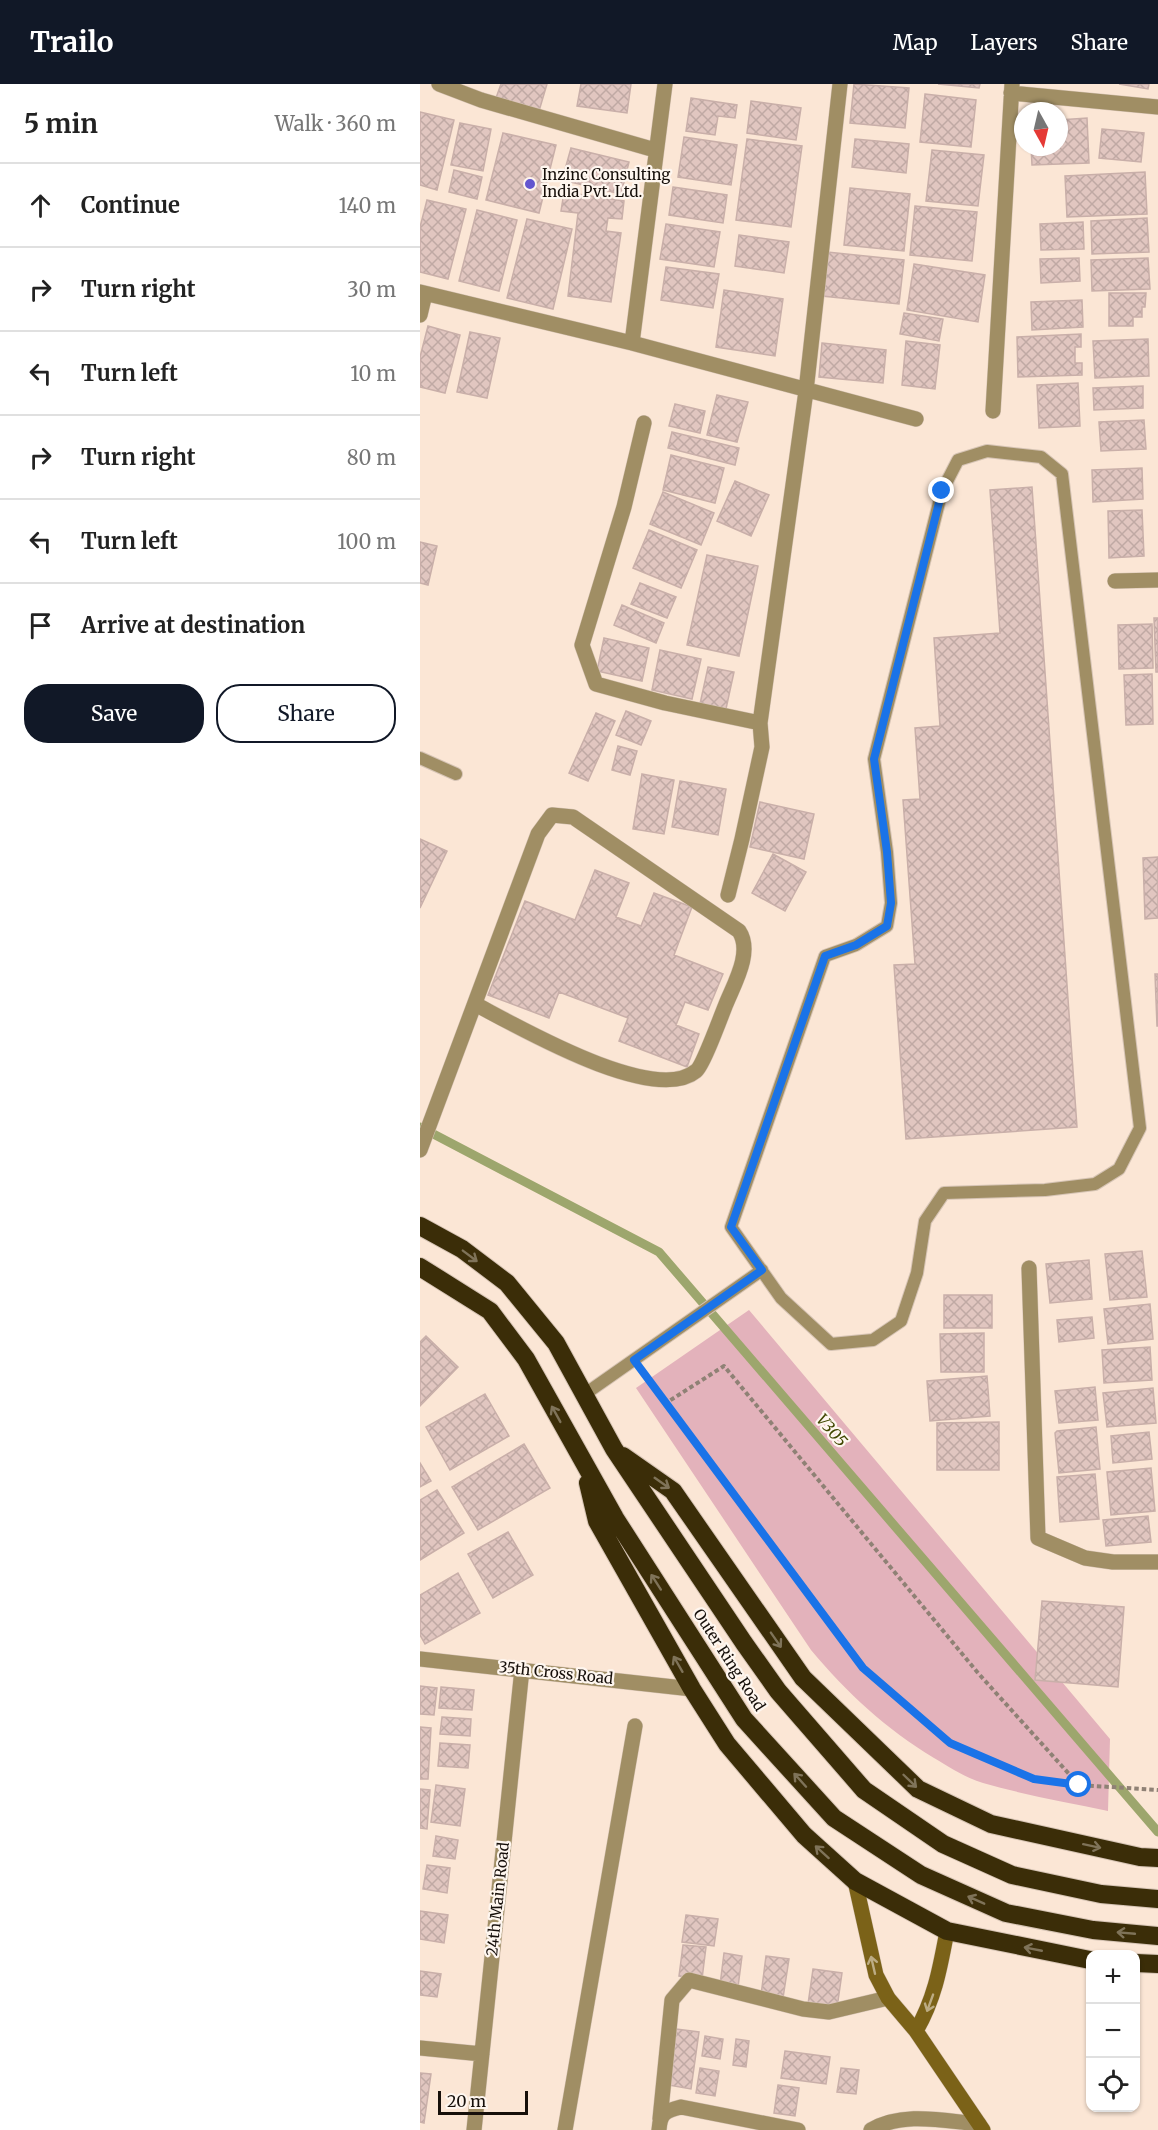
<!DOCTYPE html>
<meta charset="utf-8">
<style>
:root{--surface:#fff;--page:#f6f6f6;--text:#222;--muted:#767676;--line:#e0e0e0;--accent:#111827}
body{margin:0;font-family:Merriweather,serif;background:var(--page);color:var(--text)}
.controls{position:absolute;right:18px;bottom:18px;display:grid;overflow:hidden;border-radius:12px;box-shadow:0 2px 4px #0004}
.controls button{width:54px;height:54px;display:grid;place-items:center;padding:0;border:0;border-bottom:2px solid var(--line);background:var(--surface);color:var(--text);font:30px sans-serif}
.compass{position:absolute;left:594px;top:18px;width:54px;height:54px;border-radius:50%;background:var(--surface);box-shadow:0 2px 4px #0004;rotate:172deg}
.scale{position:absolute;left:18px;bottom:15px;width:90px;box-sizing:border-box;padding-left:6px;border:3px solid #160f0a;border-top:0;font-size:16px;line-height:21px;white-space:nowrap;color:#160f0a;-webkit-text-stroke:4px #fef6ef;paint-order:stroke}
.stop{position:absolute;width:18px;height:18px;margin:-14px;border:4px solid #1a73e8;border-radius:50%;background:#fff}
.stop.end{background:#1a73e8;border-color:#fff;box-shadow:0 2px 6px #0008}
.list{margin:0;padding:0;list-style:none}
h2{display:flex;justify-content:space-between;align-items:center;height:78px;margin:0;padding:0 24px;font-size:26px}
h2 small{font-size:20px;font-weight:400;color:var(--muted)}
.list li{display:grid;grid-template-columns:39px 1fr auto;gap:18px;align-items:center;box-sizing:border-box;height:84px;padding:0 24px;border-top:2px solid var(--line)}
.list b{display:block;font-size:22px;white-space:nowrap}
.list em{font-size:20px;font-style:normal;color:var(--muted)}
.actions{display:flex;gap:12px;padding:18px 24px}
.actions a{flex:1;padding:14px 0;border:2px solid var(--accent);border-radius:24px;text-align:center;font-size:21px;color:var(--accent)}
.actions .main{background:var(--accent);color:#fff}
.icon{flex:none;width:33px;height:33px;fill:none;stroke:currentColor;stroke-width:2;stroke-linecap:round;stroke-linejoin:round}
.map{position:relative;flex:none;width:738px;height:2046px;overflow:hidden}
header{display:flex;align-items:center;gap:36px;box-sizing:border-box;height:84px;padding:0 30px;background:var(--accent);color:#fff}
header strong{font-size:28px}
nav{display:flex;gap:33px;margin-inline-start:auto;font-size:21px}
main{display:flex}
aside{flex:1;background:var(--surface)}
.map>svg:first-child{display:block}
.green{fill:#e3b2bb}
.lines{fill:none;stroke-linecap:round;stroke-linejoin:round}
.stream{stroke:#9da66d;stroke-width:9}
.building{fill:url(#building-cross-hatch);stroke:#c9afa9;stroke-width:1.5}
.lane-casing{stroke:#d6c4b5;stroke-width:14}
.street-casing{stroke:#d6c4b5;stroke-width:16}
.secondary-casing{stroke:#d6c4b5;stroke-width:16}
.highway-casing{stroke:#d6c4b5;stroke-width:20}
.path{stroke:#8f8175;stroke-width:4;stroke-dasharray:4.5 3;stroke-linecap:butt}
.lane{stroke:#a08e64;stroke-width:12}
.street{stroke:#a08e64;stroke-width:15}
.secondary{stroke:#7b6218;stroke-width:15}
.highway{stroke:#3b2d08;stroke-width:18}
.oneway{stroke:#7f7359}
.oneway2{stroke:#bcac84}
.route{stroke:#1a73e8;stroke-width:8}
.poi-dot{fill:#6356cf;stroke:#fef6ef;stroke-width:2}
.labels{text-anchor:middle;stroke-width:4.5;stroke-linejoin:round;paint-order:stroke}
.poi-label{font-size:15px;fill:#160f0a;stroke:#fef6ef;text-anchor:start}
.street-label{font-size:15px;fill:#160f0a;stroke:#fef6ef}
.water-label{font-size:16px;font-style:italic;fill:#404700;stroke:#fef6ef}
</style>
<header>
<strong>Trailo</strong>
<nav><a>Map</a><a>Layers</a><a>Share</a></nav>
</header>
<main>
<aside>
<h2>5 min<small>Walk · 360 m</small></h2>
<ul class="list">
<li><svg class="icon" aria-label="ahead" viewBox="0 0 24 24"><path d="M12 20V5M6 11l6-6 6 6"/></svg><div><b>Continue</b></div><em>140 m</em></li>
<li><svg class="icon" aria-label="right" viewBox="0 0 24 24"><path d="M7 20v-9h11M14 6l5 5-5 5"/></svg><div><b>Turn right</b></div><em>30 m</em></li>
<li><svg class="icon" aria-label="left" viewBox="0 0 24 24"><path d="M17 20v-9H6M10 6l-5 5 5 5"/></svg><div><b>Turn left</b></div><em>10 m</em></li>
<li><svg class="icon" aria-label="right" viewBox="0 0 24 24"><path d="M7 20v-9h11M14 6l5 5-5 5"/></svg><div><b>Turn right</b></div><em>80 m</em></li>
<li><svg class="icon" aria-label="left" viewBox="0 0 24 24"><path d="M17 20v-9H6M10 6l-5 5 5 5"/></svg><div><b>Turn left</b></div><em>100 m</em></li>
<li><svg class="icon" aria-label="arrive" viewBox="0 0 24 24"><path d="M6 21V4h12l-3 4 3 4H6"/></svg><div><b>Arrive at destination</b></div></li>
</ul>
<div class="actions"><a class="main">Save</a><a>Share</a></div>
</aside>
<div class="map">
<svg width="738" height="2046" viewBox="0 0 738 2046">
<defs>
<pattern id="building-cross-hatch" width="8" height="8" patternUnits="userSpaceOnUse" patternTransform="scale(1.5)"><rect width="8" height="8" fill="#e1c6c0"/><path d="M0 0l8 8M0 8l8-8" fill="none" stroke="#c0a9a4"/></pattern>
</defs>
<rect width="100%" height="100%" fill="#fbe6d5"/>
<path class="green" d="M329 1226 690 1655 688 1727C647 1718 604 1711 563 1699 546 1694 529 1683 514 1674 466 1645 427 1609 391 1566L216 1304Z"/>
<g class="lines">
<path class="stream" d="M0 1043 239 1168 738 1748"/>
</g>
<path class="building" d="M81 0H127L119 27 76 14Z
M161 0H211L207 29 157 22Z
M434 0 489 4 485 44 430 39Z
M518 0H560L559 4Z
M699 0H729L728 5Z
M505 10 556 16 551 63 500 58Z
M271 14 317 21 315 34 298 32 295 51 266 47Z
M331 17 381 24 376 56 327 49Z
M0 28 34 36 17 106 0 101Z
M667 34 669 79 612 81 611 63H639V36Z
M40 39 71 45 63 87 31 81Z
M682 45 724 49 721 78 679 74Z
M83 49 136 61 119 129 66 116Z
M264 53 317 61 311 101 258 93Z
M327 55 382 62 371 143 316 136Z
M435 55 489 60 486 89 432 83Z
M151 64 209 78 201 110 142 96Z
M512 66 564 71 558 122 506 117Z
M34 86 62 93 57 115 29 108Z
M725 88 727 130 647 133 645 92Z
M253 103 307 111 303 139 249 131Z
M430 104 490 110 484 167 424 161Z
M144 108 204 117 202 135 188 134 186 147 201 149 191 218 148 212 158 129 141 127Z
M7 116 46 125 28 195 0 188V143Z
M495 122 557 128 552 177 490 171Z
M57 126 97 136 79 207 39 197Z
M727 134 729 168 672 170 671 137Z
M107 135 152 145 133 225 87 214Z
M663 138 664 165 621 166 620 140Z
M246 140 300 148 294 183 240 175Z
M319 151 369 158 364 189 315 182Z
M407 168 484 176 479 220 402 212Z
M659 174 660 197 621 199 620 175Z
M728 174 730 205 672 207 671 176Z
M494 180 565 191 558 238 487 226Z
M246 183 299 190 293 224 241 216Z
M304 206 363 215 355 272 296 263Z
M689 209H726L725 223H722V233H713V242H689Z
M662 216 663 243 612 246 611 218Z
M484 229 523 235 519 257 480 250Z
M8 242 40 251 25 309 0 303V273Z
M50 248 80 254 67 314 37 308Z
M661 250V263H655V279H662V291L598 293 597 253Z
M728 255 729 292 675 294 673 257Z
M486 257 520 261 515 305 482 301Z
M402 259 466 266 463 299 399 293Z
M658 299 660 342 619 344 617 301Z
M723 302V324L674 326 673 304Z
M297 311 328 318 317 358 287 351Z
M255 320 285 327 280 349 249 342Z
M724 336 726 365 681 367 679 338Z
M252 348 319 364 315 381 248 364Z
M251 371 304 384 295 419 243 406Z
M722 384 723 415 673 418 672 386Z
M315 397 349 411 331 452 297 437Z
M612 403 657 1043 486 1055 474 881 495 880 483 716 500 715 495 644 520 642 514 554 580 549 570 406Z
M243 408 294 429 281 461 230 440Z
M722 426 724 472 689 474 688 427Z
M229 446 277 466 261 504 213 484Z
M0 458 17 462 8 501 0 499Z
M287 471 338 482 319 572 267 561Z
M220 499 256 513 247 534 211 520Z
M202 521 244 539 236 559 194 541Z
M734 534H738V588H736Z
M732 540 733 584 699 585 698 541Z
M184 554 229 564 222 597 177 587Z
M240 566 281 575 272 615 232 606Z
M288 583 314 588 306 625 280 620Z
M732 590 733 640 706 641 704 591Z
M206 627 231 637 221 661 196 651Z
M176 629 195 637 168 697 149 689Z
M198 662 217 667 210 691 192 686Z
M222 690 254 696 244 750 213 745Z
M260 697 306 705 298 751 252 743Z
M340 718 394 730 384 775 330 763Z
M0 755 27 767 0 824Z
M353 770 386 788 365 827 332 809Z
M738 773V834L725 835 723 774Z
M175 786 209 799 196 833 221 842 234 809 272 823 254 871 303 890 288 926 265 918 256 941 279 950 267 983 199 957 208 934 139 908 129 934 68 911 105 817 155 836Z
M735 890H738V942H737Z
M722 1167 727 1213 690 1216 685 1170Z
M669 1176 672 1215 630 1219 626 1180Z
M524 1211H572V1244H524Z
M730 1220 733 1255 688 1260 684 1225Z
M672 1233 674 1254 639 1258 637 1236Z
M564 1249V1288H521L520 1250Z
M6 1252 38 1283 0 1322V1258Z
M730 1263 732 1296 684 1299 682 1266Z
M567 1292 570 1332 510 1337 507 1297Z
M675 1303 678 1336 639 1339 635 1307Z
M733 1304 736 1339 687 1343 683 1309Z
M65 1310 89 1352 30 1386 6 1343Z
M579 1338V1386H517V1339Z
M676 1343 680 1385 639 1389 635 1349 637 1347Z
M729 1348 732 1375 693 1379 691 1352Z
M104 1360 130 1404 58 1446 32 1403Z
M0 1379 11 1397 0 1403Z
M731 1384 735 1427 691 1431 687 1388Z
M675 1390 679 1435 640 1438 637 1393Z
M17 1406 44 1449 0 1476V1416Z
M728 1432 731 1458 686 1462 683 1436Z
M88 1448 113 1491 73 1514 48 1470Z
M38 1489 60 1529 5 1560 0 1551V1511Z
M622 1517 704 1523 698 1603 615 1596Z
M0 1602 17 1604 14 1631 0 1630Z
M21 1603 54 1606 52 1626 19 1624Z
M22 1633 51 1635 50 1652 20 1650Z
M0 1643 11 1644 8 1695H0Z
M20 1659 50 1661 48 1684 18 1682Z
M16 1701 45 1705 40 1742 11 1738Z
M0 1705 10 1706 7 1745 0 1744Z
M16 1752 38 1756 35 1775 13 1772Z
M7 1781 30 1784 27 1809 3 1805Z
M0 1827 28 1831 24 1859 0 1855Z
M266 1831 298 1835 294 1862 262 1858Z
M263 1861 286 1863 282 1895 259 1892Z
M304 1869 322 1872 318 1903 300 1901Z
M346 1872 369 1875 363 1914 341 1911Z
M393 1885 422 1889 417 1924 388 1920Z
M0 1887 21 1890 17 1913 0 1911Z
M256 1945 279 1948 271 2005 248 2001Z
M285 1952 303 1955 300 1975 282 1972Z
M316 1955 329 1957 326 1983 313 1981Z
M365 1967 410 1973 406 2000 361 1994Z
M280 1984 299 1987 295 2012 276 2009Z
M421 1984 439 1986 436 2010 417 2008Z
M0 1989 11 1990 4 2039 0 2038Z
M358 2001 379 2004 375 2032 354 2029Z"/>
<g class="lines">
<g class="lane-casing">
<path id="lane" d="M567 367 621 373 642 390 720 1044 699 1085 675 1100 625 1106 524 1109 505 1137 497 1189 481 1237 453 1256 411 1260 361 1214 311 1143 405 872 436 861 467 842 471 819 467 768 454 675 522 407 538 376Z
M0 674 36 690
M165 1310 342 1186"/>
</g>
<g class="street-casing">
<path id="street" d="M19 0 61 16 235 66
M591 9 738 23
M0 208 212 259 496 335
M0 231 5 210
M212 259 245 0
M573 327 592 0
M224 339 204 423 162 561 176 600 245 619 340 639
M695 497 738 496
M308 811 322 755 342 663 340 639 386 307 420 0
M0 1066 118 750 132 731 153 733 319 847C333 868 314 900 306 920 301 932 283 982 276 987 234 1022 97 942 55 920
M609 1184 618 1454 665 1474 693 1478H738
M0 1575 272 1605
M0 1964 62 1970
M240 2035 252 1916 269 1896 383 1925 409 1928 468 1914
M54 2046 102 1585
M145 2046 215 1642
M239 2046C240 2029 245 2027 261 2023L378 2046
M451 2046C483 2027 524 2037 559 2040"/>
</g>
<g class="secondary-casing">
<path id="secondary" d="M435 1797 456 1891 468 1914 496 1947 563 2046
M496 1947C515 1914 520 1884 527 1847"/>
</g>
<g class="highway-casing">
<path id="highway" d="M0 1142 42 1165 87 1199 136 1259 194 1365 324 1559 358 1607 444 1706 523 1760 592 1791 681 1810 738 1815
M0 1183 70 1227 106 1275 195 1434 324 1635 414 1734 501 1791 586 1829 673 1846 738 1852
M203 1372 253 1407 383 1594 498 1705 571 1740 720 1773 738 1774
M168 1399 177 1437 272 1605 307 1660 384 1751 435 1797 527 1847 670 1876
M716 1879 738 1880"/>
</g>
<path class="path" d="M227 1293 246 1319 304 1282 558 1589 659 1701
M246 1319 443 1584 530 1660 614 1695 659 1701 738 1706"/>
<use href="#lane" class="lane"/>
<use href="#street" class="street"/>
<use href="#secondary" class="secondary"/>
<use href="#highway" class="highway"/>
</g>
<defs><path id="oneway-shaft" d="M-6 0H5M1.5-3L5.5 0L1.5 3" fill="none" stroke-width="1.6" stroke-linecap="round" stroke-linejoin="round" transform="scale(1.5)"/></defs>
<g class="oneway">
<use href="#oneway-shaft" transform="translate(50 1172) rotate(37)"/>
<use href="#oneway-shaft" transform="translate(136 1330) rotate(-119)"/>
<use href="#oneway-shaft" transform="translate(242 1399) rotate(35)"/>
<use href="#oneway-shaft" transform="translate(236 1498) rotate(-123)"/>
<use href="#oneway-shaft" transform="translate(356 1556) rotate(55)"/>
<use href="#oneway-shaft" transform="translate(258 1580) rotate(-120)"/>
<use href="#oneway-shaft" transform="translate(380 1696) rotate(-132)"/>
<use href="#oneway-shaft" transform="translate(490 1697) rotate(44)"/>
<use href="#oneway-shaft" transform="translate(672 1762) rotate(12)"/>
<use href="#oneway-shaft" transform="translate(402 1768) rotate(-138)"/>
<use href="#oneway-shaft" transform="translate(556 1816) rotate(-156)"/>
<use href="#oneway-shaft" transform="translate(706 1849) rotate(-175)"/>
<use href="#oneway-shaft" transform="translate(613 1865) rotate(-169)"/>
</g>
<g class="oneway2">
<use href="#oneway-shaft" transform="translate(453 1881) rotate(-103)"/>
<use href="#oneway-shaft" transform="translate(510 1919) rotate(110)"/>
</g>
<g class="lines">
<path class="route" d="M522 407 454 675 467 768 471 819 467 842 436 861 405 872 311 1143 342 1186 214 1276 443 1584 530 1659 614 1695 659 1701"/>
</g>
<circle class="poi-dot" cx="110" cy="100" r="6"/>
<g class="labels">
<g class="poi-label">
<text x="122" y="96">Inzinc Consulting<tspan x="122" dy="17">India Pvt. Ltd.</tspan></text>
</g>
<g class="street-label">
<text transform="translate(309 1576) rotate(57)" y="5">Outer Ring Road</text>
<text transform="translate(136 1589) rotate(6)" y="5">35th Cross Road</text>
<text transform="translate(78 1815) rotate(-84)" y="5">24th Main Road</text>
</g>
<g class="water-label">
<text transform="translate(412 1346) rotate(49)" y="6">V305</text>
</g>
</g>
</svg>
<div class="controls">
<button>+</button>
<button>−</button>
<button><svg class="icon" aria-label="locate" viewBox="0 0 24 24"><circle cx="12" cy="12" r="6"/><path d="M12 2v4M12 18v4M2 12h4M18 12h4"/></svg></button>
</div>
<svg class="compass" viewBox="-18 -18 36 36"><path d="M0-13l5 13h-10z" fill="#e53935"/><path d="M0 13l5-13h-10z" fill="#767676"/></svg>
<div class="scale">20 m</div>
<div class="stop" style="left:659px;top:1701px"></div>
<div class="stop end" style="left:522px;top:407px"></div>
</div>
</main>
